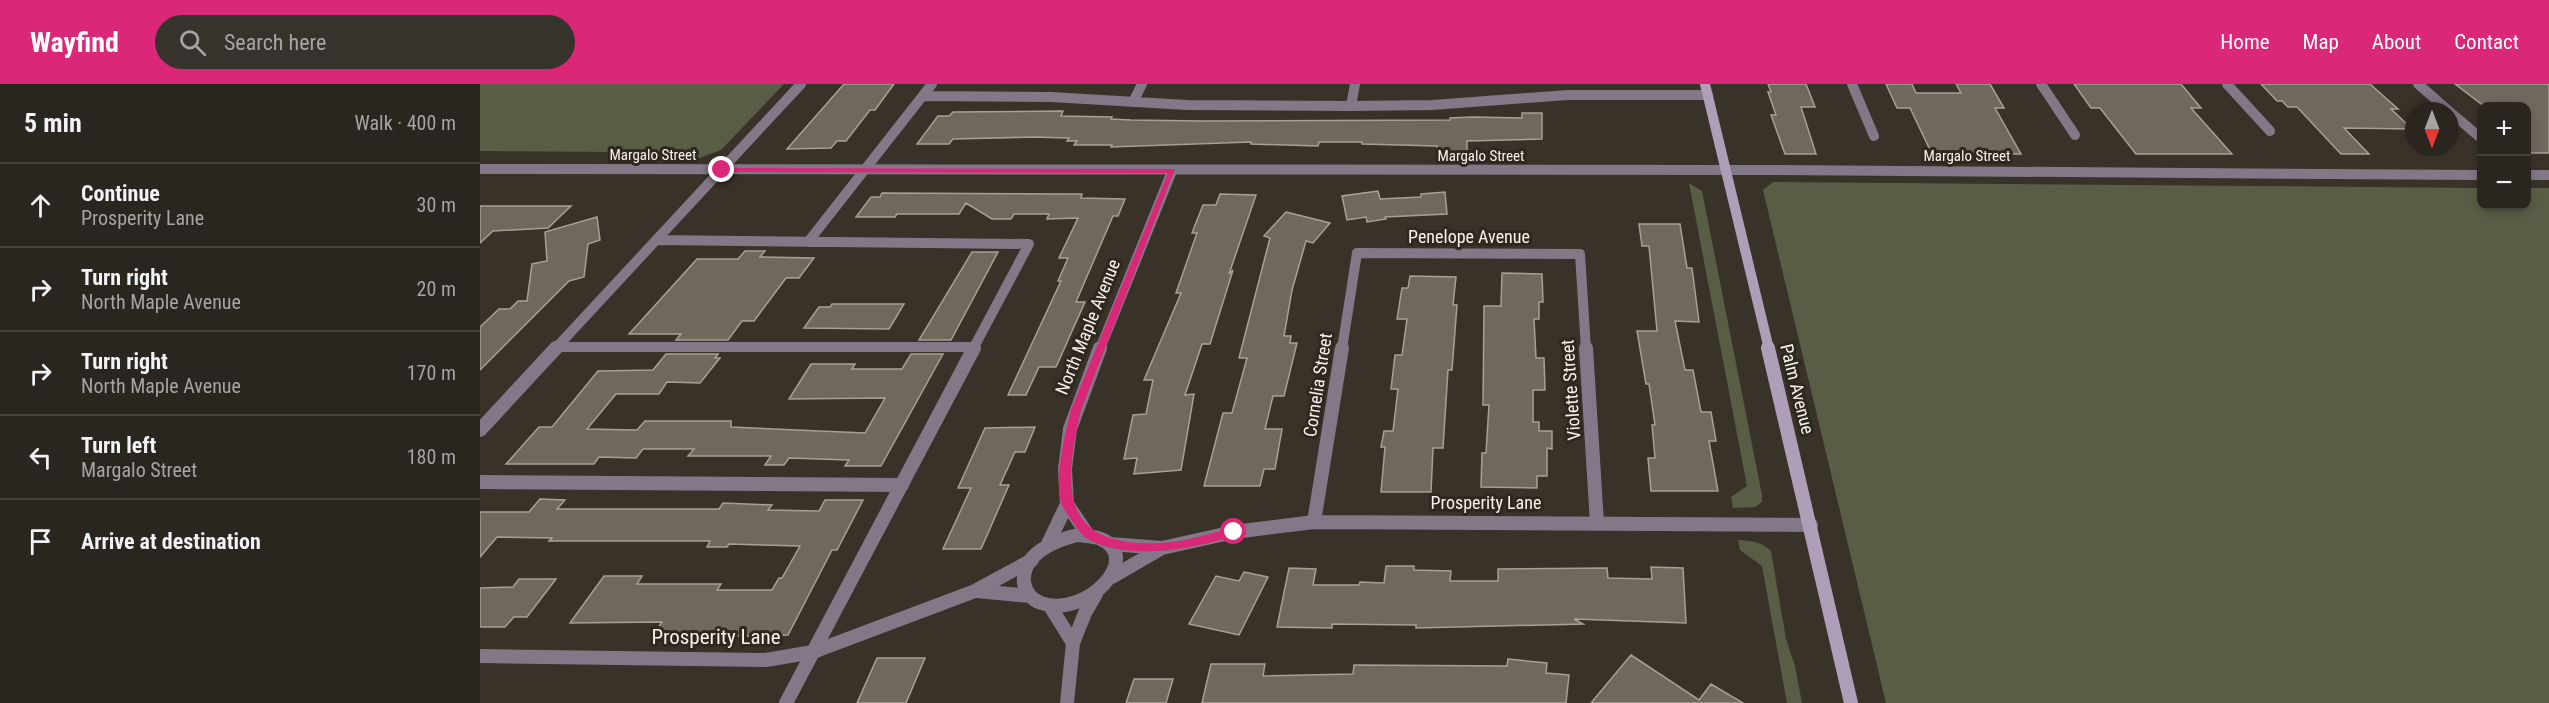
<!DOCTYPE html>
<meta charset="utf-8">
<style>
:root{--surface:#2a261f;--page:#36322c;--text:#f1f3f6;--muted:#a5a5a4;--line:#46433d;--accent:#db2777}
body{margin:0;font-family:"Roboto Condensed",sans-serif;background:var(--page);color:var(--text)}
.controls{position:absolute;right:18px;top:18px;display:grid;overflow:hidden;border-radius:12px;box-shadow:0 3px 9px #0003}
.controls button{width:54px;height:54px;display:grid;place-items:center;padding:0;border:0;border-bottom:2px solid var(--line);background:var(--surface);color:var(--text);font:30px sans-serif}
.compass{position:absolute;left:1925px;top:18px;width:54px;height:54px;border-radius:50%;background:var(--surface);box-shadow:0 3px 9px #0003;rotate:180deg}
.stop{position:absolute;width:18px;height:18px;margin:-14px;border:4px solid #db2777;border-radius:50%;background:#fff}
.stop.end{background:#db2777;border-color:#fff;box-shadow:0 2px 6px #0008}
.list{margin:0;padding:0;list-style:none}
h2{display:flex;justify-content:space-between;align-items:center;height:78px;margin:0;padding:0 24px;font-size:26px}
h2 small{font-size:20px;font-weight:400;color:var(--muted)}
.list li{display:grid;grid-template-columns:39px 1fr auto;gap:18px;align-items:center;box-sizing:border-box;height:84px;padding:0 24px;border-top:2px solid var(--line)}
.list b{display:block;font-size:22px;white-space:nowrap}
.list p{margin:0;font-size:20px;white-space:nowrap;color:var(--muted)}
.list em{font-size:20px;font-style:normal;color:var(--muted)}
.icon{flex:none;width:33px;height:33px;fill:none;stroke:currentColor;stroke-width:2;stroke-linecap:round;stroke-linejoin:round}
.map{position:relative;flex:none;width:2069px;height:619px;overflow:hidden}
header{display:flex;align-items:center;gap:36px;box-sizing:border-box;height:84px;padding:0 30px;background:var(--accent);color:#fff}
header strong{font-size:28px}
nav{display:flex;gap:33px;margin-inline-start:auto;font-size:21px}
.search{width:420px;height:54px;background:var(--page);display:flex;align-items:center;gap:15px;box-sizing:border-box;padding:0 21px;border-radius:33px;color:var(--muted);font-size:22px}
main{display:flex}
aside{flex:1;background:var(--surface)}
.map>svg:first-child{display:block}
.green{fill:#5a5d46}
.building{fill:#6e685d;stroke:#a7a095;stroke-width:1.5}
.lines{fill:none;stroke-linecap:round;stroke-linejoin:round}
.minor-far1{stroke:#837887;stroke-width:10}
.minor{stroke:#837887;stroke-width:14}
.tertiary{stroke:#837887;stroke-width:10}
.secondary-far1{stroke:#af9eb7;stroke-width:10}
.secondary{stroke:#af9eb7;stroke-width:14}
.route{fill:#db2777}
.labels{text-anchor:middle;stroke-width:6;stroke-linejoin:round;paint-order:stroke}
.far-street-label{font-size:15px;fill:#f7f3ed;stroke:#2e281f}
.street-label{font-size:18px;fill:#f7f3ed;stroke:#2e281f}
.near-street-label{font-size:21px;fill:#f7f3ed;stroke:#2e281f}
</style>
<header>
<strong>Wayfind</strong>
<div class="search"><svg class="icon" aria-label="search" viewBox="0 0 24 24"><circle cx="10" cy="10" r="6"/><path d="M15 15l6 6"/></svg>Search here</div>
<nav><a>Home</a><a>Map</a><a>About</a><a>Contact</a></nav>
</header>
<main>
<aside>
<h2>5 min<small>Walk · 400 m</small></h2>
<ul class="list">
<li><svg class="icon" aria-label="ahead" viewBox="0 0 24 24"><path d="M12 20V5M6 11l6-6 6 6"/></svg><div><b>Continue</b><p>Prosperity Lane</p></div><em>30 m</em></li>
<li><svg class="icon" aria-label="right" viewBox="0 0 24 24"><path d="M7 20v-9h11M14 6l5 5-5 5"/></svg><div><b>Turn right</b><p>North Maple Avenue</p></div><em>20 m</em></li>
<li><svg class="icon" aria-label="right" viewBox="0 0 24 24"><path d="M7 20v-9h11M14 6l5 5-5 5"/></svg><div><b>Turn right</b><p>North Maple Avenue</p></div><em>170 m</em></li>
<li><svg class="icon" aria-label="left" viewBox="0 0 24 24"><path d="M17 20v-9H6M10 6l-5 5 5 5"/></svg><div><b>Turn left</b><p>Margalo Street</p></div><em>180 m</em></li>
<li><svg class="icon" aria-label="arrive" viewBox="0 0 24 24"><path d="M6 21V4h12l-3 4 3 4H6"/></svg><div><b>Arrive at destination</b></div></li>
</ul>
</aside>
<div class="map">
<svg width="2069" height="619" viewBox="0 0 2069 619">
<rect width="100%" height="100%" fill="#383229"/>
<path class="green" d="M0 0H304L241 66 217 75 141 68 0 67Z
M1293 98 2001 104 2002 122H2046L2047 104H2069V619H1406L1283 106Z
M1209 99 1222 107 1282 411V418L1275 423 1253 424 1251 413 1267 402Z
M1258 456C1272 457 1281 457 1291 467L1306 555 1315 582 1322 619H1307L1282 482 1260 466Z"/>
<path class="building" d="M364 0H414L395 26H390L366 57H357L351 64 307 65Z
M1288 0H1326L1335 23H1321L1336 70H1305L1291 31H1296L1288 8H1291Z
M1406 0H1432L1436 9H1481L1476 0H1510L1524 24H1515L1541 70H1452L1430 24H1417Z
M1594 0H1701L1721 24H1711L1752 70H1656L1620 24H1611Z
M1781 0H1890L1918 25H1911L1932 45 1864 44 1889 70H1861L1817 23H1808L1802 17H1797Z
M1975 0H2069V69H2046V22H2004Z
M583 27 581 32 632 33 631 35 651 36 723 37 970 36V34L993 33 1042 34V29H1062V55L987 57V68H957V62L882 60V58H839L838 62 771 60V58L631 63 632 61H594L597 57H587L589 54 553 53 473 55 469 60H437L458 32H469L473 28Z
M898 107 900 115 941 113V110L965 108 967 130 905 133 906 135 887 138 886 133 867 136 862 112Z
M402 109 584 110H602L601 114 645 115 638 132H633L596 218H605L576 283H559L546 311H528L581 197H578L588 174H579L598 134 567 135 569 130H534L531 135H512L486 119 479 130H417L415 133H376L391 113H400Z
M740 110 776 111 749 190 753 186 730 260H722L705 311 714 310 701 386 654 390 657 374 644 375 653 331 666 330 673 296H664L701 209H696L717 149H712L723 121H736Z
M0 122H91L68 144 13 147 0 159Z
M806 128 850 139 833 159 826 157 812 206 804 252H811L810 259H817L804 312H793L785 345H802L795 385H784L780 402H724L743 329H752L767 274H759L790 154 784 152Z
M117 133 120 156 108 160 104 193 89 197 0 286V243L19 225H30L38 217H47L52 180 67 177 65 148Z
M1159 140H1200L1207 184H1212L1219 238 1195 237 1205 286H1213L1221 328H1231L1236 357H1229L1238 407H1171L1168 374H1175L1172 341H1175L1169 300H1166L1157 247H1177L1169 162H1162Z
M265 167H285L280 173 334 174 319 194H306L274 237H262L248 256H196L201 250H149L217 175H258Z
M492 168H518L471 256H439Z
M1022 189 1062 190 1063 218H1059V235H1054L1056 274H1064L1065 306H1053V338H1059V347H1072V365L1067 364V392H1057V404L1001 403 1002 369H1006L1009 321H1003L1004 222H1021Z
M930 192 976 193 973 221H977L972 286H968L963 364H953L951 408H901L905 363H901L904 347H913L918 305H911L915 271H922L927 235H917L922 204H928Z
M352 220H424L409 245 324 244 339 223H350Z
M186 270H238L235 274H240L220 299 187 298 179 310H136L107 345 157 346 165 337H251V343L385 349 405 314 309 315 331 280H375L372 285H422L431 270H463L401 382H365L369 376 309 374 304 381H285L291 372H208L214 365H163L156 374 119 373 114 380H26L59 343H72L118 287 173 286Z
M555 343 545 368H535L520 401H529L501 465H463L491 404H478L505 344Z
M60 415 85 416 77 425H239L243 419 292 421 288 426 339 427 345 416H383L357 466H352L308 551 268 552 174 550 182 538 90 539 124 492H162L157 500H241L237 506H292L299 494H302L320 462 249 460 247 463H227L230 457H69L72 454 17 453 0 473V428H49Z
M906 482H934V486L971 487 970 497H1018V485L1127 484 1128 494 1172 495 1171 483 1203 484 1206 539 1094 535 1103 540 936 544V541L852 540V544L797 543 809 484 836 485 833 501H879L880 498 904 499Z
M764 488 788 493 759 551 709 540 736 492 759 497Z
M39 495H76L47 533H34L25 543H0V504L33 503Z
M1151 571 1219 616 1231 600 1263 619H1111Z
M397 574H445L426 619H377Z
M1028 575 1067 579 1066 589 1089 591 1086 619H722L731 580H785L783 592 873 590 874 581 1027 582Z
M654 595H693L686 619H646Z"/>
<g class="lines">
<path class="minor-far1" d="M1372 0 1394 52
M1561 0 1595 51
M1747 0 1790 47
M1938 0 1969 27
M444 12 571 13 707 21 871 22 952 21 1088 11H1228
M653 18 662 0
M871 22 875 0
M1970 28 2002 55
M177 156 549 160 493 265
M328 158 452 0
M77 263H495
M75 265 321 0
M620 265 692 87
M862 265 877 169 1100 170 1106 265"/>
<path class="minor" d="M1106 264 1117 439
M0 346 76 264
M0 398 422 401
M834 438 862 264
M598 451C605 452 615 452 621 455 664 474 606 535 561 519 552 516 546 508 544 499 541 470 575 456 598 451Z
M608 451 587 420 585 385 590 345 620 264
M630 460 682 464 754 448 834 438 1331 441
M567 462 587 420
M632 493 682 464
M497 507 550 512
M570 522 593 559
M0 572 286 576 333 568 495 507 552 476
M306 619 494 264
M587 619 593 559 605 529 616 510"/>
<path class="tertiary" d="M0 85 1283 86 2002 91
M2046 91H2069"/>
<path class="secondary-far1" d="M1225 0 1289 265"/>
<path class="secondary" d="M1288 264 1371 619"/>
</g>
<path class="route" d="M242 84 695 85 601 326C583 404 579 464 681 459 705 458 730 449 754 444L759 448 757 451C714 465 647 478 606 454 601 451 585 427 582 421 573 396 585 351 591 326L688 89 239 88V85Z"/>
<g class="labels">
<g class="far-street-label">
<text x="173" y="76">Margalo Street</text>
<text x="1001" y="77">Margalo Street</text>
<text x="1487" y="77">Margalo Street</text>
</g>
<g class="street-label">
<text x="989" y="159">Penelope Avenue</text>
<text transform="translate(608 243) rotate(-68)" y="6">North Maple Avenue</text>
<text transform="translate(838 301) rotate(-81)" y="6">Cornelia Street</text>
<text transform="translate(1317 305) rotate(76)" y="6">Palm Avenue</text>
<text transform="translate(1091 306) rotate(-94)" y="6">Violette Street</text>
<text x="1006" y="425">Prosperity Lane</text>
</g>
<g class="near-street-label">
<text x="236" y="560">Prosperity Lane</text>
</g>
</g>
</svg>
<div class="controls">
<button>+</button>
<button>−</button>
</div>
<svg class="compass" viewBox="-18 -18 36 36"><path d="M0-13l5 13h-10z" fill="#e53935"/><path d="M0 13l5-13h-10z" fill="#a5a5a4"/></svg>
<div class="stop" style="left:754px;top:448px"></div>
<div class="stop end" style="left:242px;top:86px"></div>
</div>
</main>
